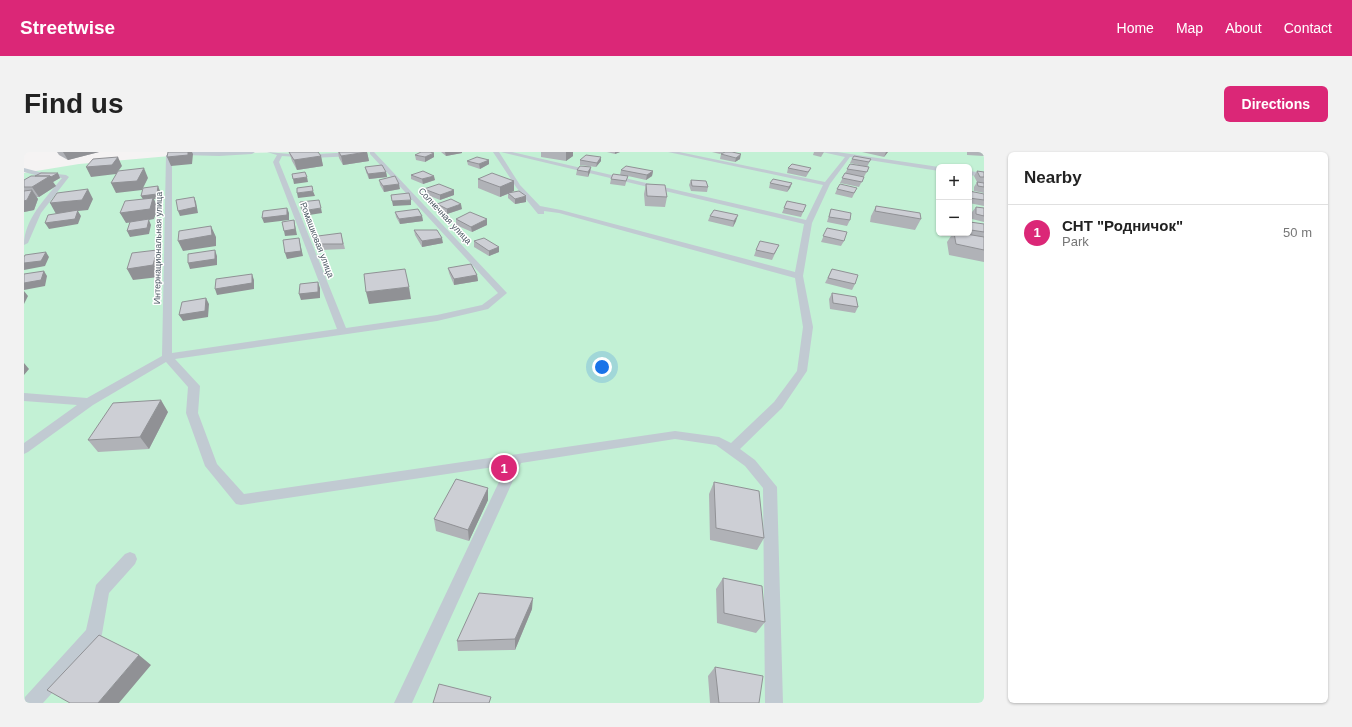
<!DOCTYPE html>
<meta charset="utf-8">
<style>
:root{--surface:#fff;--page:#f2f2f2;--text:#222;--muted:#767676;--line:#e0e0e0;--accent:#db2777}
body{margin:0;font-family:Helvetica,sans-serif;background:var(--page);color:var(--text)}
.controls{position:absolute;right:12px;top:12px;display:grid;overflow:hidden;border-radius:6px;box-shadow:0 1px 3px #0004}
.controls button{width:36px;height:36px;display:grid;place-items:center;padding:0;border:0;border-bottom:1px solid var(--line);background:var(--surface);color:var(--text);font:20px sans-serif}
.you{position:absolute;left:578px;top:215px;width:14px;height:14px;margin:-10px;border:3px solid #fff;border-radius:50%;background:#1a73e8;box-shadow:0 0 0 6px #1a73e833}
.badge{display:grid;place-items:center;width:26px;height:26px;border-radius:50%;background:var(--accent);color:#fff;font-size:13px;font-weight:700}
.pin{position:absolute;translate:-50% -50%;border:2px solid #fff;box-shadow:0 1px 4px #0006}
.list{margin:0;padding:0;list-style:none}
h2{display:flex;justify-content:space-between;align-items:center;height:52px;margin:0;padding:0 16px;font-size:17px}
h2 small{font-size:13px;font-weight:400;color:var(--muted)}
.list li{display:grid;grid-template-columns:26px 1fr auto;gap:12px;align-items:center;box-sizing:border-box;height:56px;padding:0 16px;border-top:1px solid var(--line)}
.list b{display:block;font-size:15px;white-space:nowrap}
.list p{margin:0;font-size:13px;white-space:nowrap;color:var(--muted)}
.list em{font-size:13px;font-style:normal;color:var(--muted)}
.map{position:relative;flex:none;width:960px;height:551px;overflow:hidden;border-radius:6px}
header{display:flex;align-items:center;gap:24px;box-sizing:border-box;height:56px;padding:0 20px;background:var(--accent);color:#fff}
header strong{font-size:19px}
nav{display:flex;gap:22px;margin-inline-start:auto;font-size:14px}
.intro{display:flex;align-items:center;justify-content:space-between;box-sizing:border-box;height:96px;padding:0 24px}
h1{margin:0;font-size:28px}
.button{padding:10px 18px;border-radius:6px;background:var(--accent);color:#fff;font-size:14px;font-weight:700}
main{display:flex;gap:24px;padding:0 24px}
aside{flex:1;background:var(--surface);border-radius:6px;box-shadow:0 1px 3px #0004}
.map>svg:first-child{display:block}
.green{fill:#c3f1d5;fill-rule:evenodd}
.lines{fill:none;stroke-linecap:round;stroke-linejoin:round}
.service{fill:#c1cad2;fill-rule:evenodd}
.wall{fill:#b0b2b7}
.shaded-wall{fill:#909195}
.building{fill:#cdcfd5;stroke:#909195}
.labels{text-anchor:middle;stroke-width:3;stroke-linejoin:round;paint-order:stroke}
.far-street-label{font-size:9px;fill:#4a5661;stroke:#fff}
</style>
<header>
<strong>Streetwise</strong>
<nav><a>Home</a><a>Map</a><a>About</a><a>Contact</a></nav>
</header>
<div class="intro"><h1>Find us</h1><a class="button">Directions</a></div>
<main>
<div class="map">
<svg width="960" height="551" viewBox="0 0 960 551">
<rect width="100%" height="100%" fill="#f5f3f3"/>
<path class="green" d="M276 0H960V551H0V21L55 12 169 2ZM915 15H945V81H915Z"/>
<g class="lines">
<path class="service" d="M155 0H231L228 2 195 4 160 3 148 4V201L313 177 249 10 253 3 243 0 277 3 330 0 333 2 330 4 288 6 258 4 255 10 322 176 413 163 458 153 474 141 346 2V0H350L483 141 464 157 413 169 151 207 176 234 174 261 193 312 220 342 651 279 695 285 707 291 750 250 773 219 779 175 771 126 535 61 520 59V62H514L492 35 469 0H475L496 33 516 54 537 58 771 120 780 72 477 0H488L782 68 799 33 644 0H655L801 30 821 5 798 0H813L915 15V19L826 5 806 32 788 71 779 124 789 175 783 219 758 256 716 297 731 308 753 335 759 551H741L739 336 721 314 692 293 651 287 497 311 388 551H370L483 313 217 353 212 352 181 314 162 261 164 235 142 210 69 253 4 300 0 302V291L53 253 0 249V241L63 246 138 204 142 3Z
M0 16 15 20 42 23 45 25 17 61 4 91 0 93C0 67 22 46 38 26L15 24 0 20Z
M945 19 960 21V25L945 23Z
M106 400 111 402 113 407 111 412 85 441 78 482 76 488 19 551H0L1 545 62 478 72 433 101 402Z"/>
</g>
<path class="wall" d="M33 0H75L44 8 35 3Z
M265 0 297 4 299 14 273 18 268 9Z
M314 0H343L345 9 319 13 315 6Z
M417 0H438V1L422 4Z
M517 0H549V4L542 9 517 5Z
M583 0H596L591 2Z
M688 0H700L696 2Z
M790 0H800L797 5 789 3Z
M838 0H864L860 5Z
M943 0H960V4L943 3Z
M697 2 716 7 711 10 696 7Z
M391 3 410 5 401 10 392 8Z
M577 5V9L572 15 556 13V8Z
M828 7H847L843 15 826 11Z
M443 9 465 12 456 17 444 13Z
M826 12 845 15 835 35 816 31Z
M341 15 362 20 363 25 345 27 342 20Z
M567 15 566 20 564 25 552 23 553 18Z
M764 16H787L785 20 782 25 763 21Z
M597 18 629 19 628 24 622 28 604 24 601 34 586 32 587 27 596 23Z
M953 19 960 20V31L953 30 950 24Z
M387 23 411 28 399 32 387 27Z
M36 26 29 30 32 34 15 45H12L14 47 10 58 0 60V28Z
M454 27 490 29V39L487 40 502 50 491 52 484 46V42L476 45 454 36Z
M355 28 376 37 360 40 356 33Z
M667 28 684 35 683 40 667 39 665 33Z
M953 30 960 31V41L950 39V35Z
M746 31H768L766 36 763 40 745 36Z
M622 32 643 45 641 55 621 54 620 42Z
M833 36 828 46 811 42 813 37Z
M400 37 430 43 416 48 401 42Z
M945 39 960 42V54L945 51Z
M763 49 782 53 777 65 758 61Z
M413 52 438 57 423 62 413 57Z
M852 54 897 67 891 78 846 70 847 64Z
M952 55 960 56V70L948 67V60Z
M807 57 826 68 823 74 803 70 805 63Z
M371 60 398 64 399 69 376 72 372 65Z
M686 64 712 69 709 75 684 69Z
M432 67H463V73L448 80 432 73Z
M946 70 960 72V110L925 103 923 90 929 81 940 82V81H945V72Z
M803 76 820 89 817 94 797 90Z
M390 78 419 91 398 95 391 83Z
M317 81 321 97 297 98 295 92Z
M450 89 475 95V100L465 104 450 95Z
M755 93 748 108 730 104 732 98Z
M424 116 453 123 454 129 430 133 425 121Z
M808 117 831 132 828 138 801 131Z
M808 141 834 155 831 161 806 157 805 147Z
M144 260 125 297 74 300 64 288Z
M690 330 740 386 733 398 686 388 685 342Z
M464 336V348L445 389 412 379 410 367Z
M699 426 741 470 732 481 693 471 692 437Z
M508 457 491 498 434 499 433 489Z
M691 515 735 551H686L684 524Z"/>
<path class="shaded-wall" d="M39 0H75L44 8Z
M164 0H168L169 2 168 12 147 14 143 5Z
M343 0 345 9 319 13 317 4Z
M421 0H438V1L422 4Z
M542 0H549V4L542 9Z
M591 0H596L591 2Z
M862 0H864L860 5Z
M410 1V5L401 10V5Z
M717 2 716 7 711 10 712 6Z
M297 4 299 14 273 18 270 8Z
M94 5 98 14 92 22 67 25 62 15Z
M577 5V9L572 15 573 11Z
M465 8V12L456 17 455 12Z
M567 15 566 20 564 25V20Z
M120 16 124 26 118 38 92 41 87 31Z
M629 19 628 24 622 28 623 23Z
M362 20 363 25 345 27 344 22Z
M34 21 36 26 29 30 32 34 15 45 8 35 26 24Z
M410 24 411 28 399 32 398 27Z
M283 25 284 30 270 32 269 27Z
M490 29V39L476 45V35Z
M768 31 766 36 763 40 765 35Z
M375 32 376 37 360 40 359 34Z
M134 34 136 39 135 47H130L134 56 130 67 125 68 127 73 125 82 106 85 103 79 125 68 102 71 96 61 120 49 117 44Z
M64 37 69 47 64 58 54 59 57 64 54 72 25 77 21 71 32 62 26 51Z
M8 38 14 47 10 58 0 60V49Z
M430 38V43L416 48V43Z
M289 39 291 44 274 46 273 41Z
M502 44V50L491 52V47Z
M170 45 172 50 174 61 156 64 154 59Z
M387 48V53L369 54 368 49Z
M437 52 438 57 423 62V57Z
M263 56 265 61V68L240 71 238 66Z
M297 56 298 61 279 64 278 59Z
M714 63 712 69 709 75 710 69Z
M398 64 399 69 376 72 375 67Z
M463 67V73L448 80 447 75Z
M270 68 273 83 261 84 260 79Z
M187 74 192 85V94L159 99 154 89Z
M275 86 279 104 263 107 261 101Z
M418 86 419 91 398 95V89Z
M475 95V100L465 104V99Z
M133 98 138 109 135 125 109 128 103 117Z
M191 98 193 104V113L166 117 164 111Z
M22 100 25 105 21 114 0 118V111Z
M20 119 23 124 21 134 0 138V131Z
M228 122 230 128V137L193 143 191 137Z
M453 123 454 129 430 133V127Z
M294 130 296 136V146L277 148 275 142Z
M385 135 387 147 345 152 342 140Z
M0 139 4 144 0 152Z
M182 146 185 152 184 165 159 169 155 163Z
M0 211 5 217 0 223Z
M137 248 144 260 125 297 116 285Z
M464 336V348L445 389 444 378Z
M509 446 508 457 491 498V487Z
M115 503 127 513 95 551H74Z"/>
<path class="building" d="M144 0H164V3L143 5Z
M265 0H294L297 4 270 8Z
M315 0H343L317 4Z
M397 0H406L410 1 401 5 391 3Z
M701 0H708L717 2 712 6 697 2Z
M562 3 577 5 573 11 556 8Z
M830 4 847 7 845 10 828 7Z
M94 5 88 13 62 15 69 7Z
M453 5 465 8 455 12 443 9Z
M768 12 787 16 784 20 764 16Z
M826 12 845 15 843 20 823 17Z
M358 13 362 20 344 22 341 15Z
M556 14 567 15 564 20 553 18Z
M602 14 629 19 623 23 597 18Z
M120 16 113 29 87 31 94 19Z
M399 19 410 24 398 27 387 23Z
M953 19 960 20V25H956Z
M281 20 283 25 269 27 268 22Z
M17 21H34L27 25 26 24H11Z
M468 21 490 29 476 35 454 27Z
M821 21 840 25 838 30 818 26Z
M589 22 604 24 602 29 587 27Z
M7 24H26L8 35H0V28Z
M371 24 375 32 359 34 355 28Z
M749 27 768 31 765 35 746 31Z
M667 28 682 29 684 35 668 34Z
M953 30 960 31V35L954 34Z
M415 32 430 38 416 43 400 37Z
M622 32 641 33 643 45 623 44Z
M816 32 833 36 830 41 813 37Z
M134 34 133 42 117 44 119 36Z
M288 34 289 39 273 41V36Z
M64 37 58 48 26 51 33 41Z
M8 38 3 48 0 49V39Z
M495 39 502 44 491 47 484 41Z
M945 39 960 42V48L945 46Z
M385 41 387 48 368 49 367 43Z
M170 45 172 55 154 59 152 48Z
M129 46 126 57 96 61 101 49Z
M427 47 437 52 423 57 413 52Z
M295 48 297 56 278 59 276 50Z
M763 49 782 53 779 60 760 56Z
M852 54 896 61 897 67 851 59Z
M952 55 960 56V64L952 62Z
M263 56V63L238 66 239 59Z
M394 57 398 64 375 67 371 60Z
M807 57 827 61 826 68 805 65Z
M54 58 51 67 21 71 24 63Z
M690 58 714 63 710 69 686 64Z
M446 60 463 67 447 75 432 67Z
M125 67 123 76 103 79 106 70Z
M270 68 271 77 260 79 258 70Z
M946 70 960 72V80L947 78Z
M187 74 188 83 154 89 155 79Z
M803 76 823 80 820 89 799 84Z
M390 78H413L418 86 398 89Z
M317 81 319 92H295L294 84Z
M930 81H936L960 85V98L932 92Z
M275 86 277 99 261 101 259 88Z
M460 86 475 95 465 99 450 89Z
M736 89 755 93 750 102 732 98Z
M133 98 129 113 103 117 108 101Z
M191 98V107L164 111V102Z
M22 100 17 109 0 111V105L1 103Z
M447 112 453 123 430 127 424 116Z
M381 117 385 135 342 140 340 122Z
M808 117 834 123 831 132 804 126Z
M20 119 17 128 0 131V122Z
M228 122V131L191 137 192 127Z
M294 130V140L275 142 276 132Z
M808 141 832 145 834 155 809 151Z
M182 146 181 159 155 163 158 150Z
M137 248 116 285 64 288 89 251Z
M432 327 464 336 444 378 410 367Z
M690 330 735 339 740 386 692 376Z
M699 426 738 434 741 470 700 461Z
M455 441 509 446 491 487 433 489Z
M75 483 115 503 74 551H46L23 538Z
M691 515 739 524 735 551H695Z
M415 532 467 545 465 551H409Z"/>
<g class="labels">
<g class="far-street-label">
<text transform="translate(421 64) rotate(47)" y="3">Солнечная улица</text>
<text transform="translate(293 88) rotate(69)" y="3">Ромашковая улица</text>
<text transform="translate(134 96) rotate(-89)" y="3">Интернациональная улица</text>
</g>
</g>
</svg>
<div class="controls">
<button>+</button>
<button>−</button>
</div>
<div class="you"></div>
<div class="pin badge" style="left:480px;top:316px">1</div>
</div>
<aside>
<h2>Nearby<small></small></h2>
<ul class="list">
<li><span class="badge">1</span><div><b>СНТ &quot;Родничок&quot;</b><p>Park</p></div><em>50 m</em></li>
</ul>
</aside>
</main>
